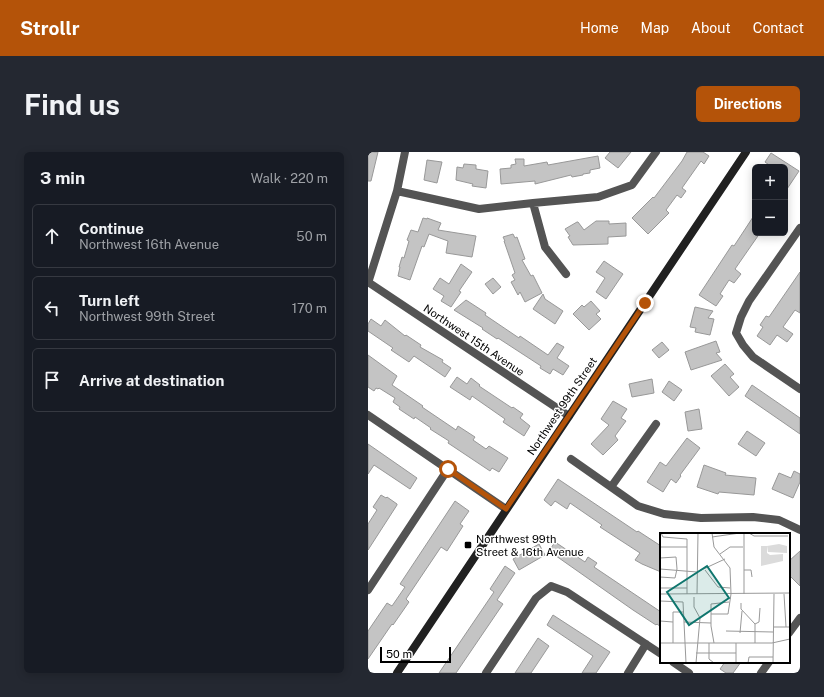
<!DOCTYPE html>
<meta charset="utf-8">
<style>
:root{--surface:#171b24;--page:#242831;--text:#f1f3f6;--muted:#9ea1a6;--line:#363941;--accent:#b45309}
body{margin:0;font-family:"Public Sans",sans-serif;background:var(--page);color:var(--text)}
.controls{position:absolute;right:12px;top:12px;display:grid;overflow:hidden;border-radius:6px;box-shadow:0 2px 10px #0003}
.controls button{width:36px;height:36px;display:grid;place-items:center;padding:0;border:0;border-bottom:1px solid var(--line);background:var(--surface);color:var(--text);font:20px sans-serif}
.scale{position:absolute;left:12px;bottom:10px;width:71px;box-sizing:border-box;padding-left:4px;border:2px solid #000;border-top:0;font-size:11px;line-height:14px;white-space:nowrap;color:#000;-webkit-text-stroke:3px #fff;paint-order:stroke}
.stop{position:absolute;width:12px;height:12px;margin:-9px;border:3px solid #b45309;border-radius:50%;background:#fff}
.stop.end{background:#b45309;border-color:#fff;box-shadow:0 1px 4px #0008}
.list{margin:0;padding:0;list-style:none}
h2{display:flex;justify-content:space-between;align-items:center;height:52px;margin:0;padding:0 16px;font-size:17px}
h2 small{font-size:13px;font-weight:400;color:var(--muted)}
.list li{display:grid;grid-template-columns:26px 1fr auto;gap:12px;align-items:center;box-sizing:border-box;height:64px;margin:0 8px 8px;padding:0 8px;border:1px solid var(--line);border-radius:6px}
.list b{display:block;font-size:15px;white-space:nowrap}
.list p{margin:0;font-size:13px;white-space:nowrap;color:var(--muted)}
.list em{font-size:13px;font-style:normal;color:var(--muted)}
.icon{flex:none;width:22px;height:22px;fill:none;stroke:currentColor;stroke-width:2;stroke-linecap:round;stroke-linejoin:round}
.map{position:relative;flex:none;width:432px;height:521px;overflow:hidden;border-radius:6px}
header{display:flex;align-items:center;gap:24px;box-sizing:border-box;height:56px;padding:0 20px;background:var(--accent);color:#fff}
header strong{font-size:19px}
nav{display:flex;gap:22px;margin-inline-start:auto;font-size:14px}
.intro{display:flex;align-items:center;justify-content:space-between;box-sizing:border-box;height:96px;padding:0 24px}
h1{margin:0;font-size:28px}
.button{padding:10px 18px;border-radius:6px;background:var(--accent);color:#fff;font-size:14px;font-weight:700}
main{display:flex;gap:24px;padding:0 24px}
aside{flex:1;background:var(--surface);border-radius:6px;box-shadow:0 2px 10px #0003}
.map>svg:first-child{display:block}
.building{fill:#c4c4c4;stroke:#989898}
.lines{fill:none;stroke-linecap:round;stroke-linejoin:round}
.street{stroke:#545454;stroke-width:8}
.secondary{stroke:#212121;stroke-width:8}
.route{stroke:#b45309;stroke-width:5}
.poi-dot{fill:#000;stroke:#fff;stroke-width:1.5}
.labels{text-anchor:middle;stroke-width:3;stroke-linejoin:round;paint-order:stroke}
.street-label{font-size:11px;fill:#000;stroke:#fff}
.poi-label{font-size:11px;fill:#000;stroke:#fff;text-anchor:start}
.inset-road{fill:none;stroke:#999;stroke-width:1}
.view{fill:#0f766e;fill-opacity:0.15;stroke:#0f766e;stroke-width:2}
.inset-edge{fill:none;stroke:#000;stroke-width:2}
</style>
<header>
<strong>Strollr</strong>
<nav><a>Home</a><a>Map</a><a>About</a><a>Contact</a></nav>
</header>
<div class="intro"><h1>Find us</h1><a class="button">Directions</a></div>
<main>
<aside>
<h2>3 min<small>Walk · 220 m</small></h2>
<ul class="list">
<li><svg class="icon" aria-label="ahead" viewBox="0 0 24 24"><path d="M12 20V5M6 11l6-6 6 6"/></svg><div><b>Continue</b><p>Northwest 16th Avenue</p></div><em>50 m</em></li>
<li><svg class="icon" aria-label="left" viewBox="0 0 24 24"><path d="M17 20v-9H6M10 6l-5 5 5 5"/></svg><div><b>Turn left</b><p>Northwest 99th Street</p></div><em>170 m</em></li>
<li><svg class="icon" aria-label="arrive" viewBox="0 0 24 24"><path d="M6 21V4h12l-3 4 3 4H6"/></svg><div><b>Arrive at destination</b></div></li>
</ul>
</aside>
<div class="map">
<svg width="432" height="521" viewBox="0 0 432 521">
<rect width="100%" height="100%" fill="#fff"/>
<path class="building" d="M0 0H10L3 29H0Z
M242 0H263L250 16 237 6Z
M319 0H335L341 4 336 12 333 9 314 36 318 39 313 46 309 43 298 58 301 61 280 82 264 66 285 45 286 46 314 9Z
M403 1 431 19 417 40V15H404L397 10Z
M230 4 232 16 222 18V21L215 22V23L204 25 203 23 167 32V29L133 32 132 17 143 16V13L148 12 147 7H156V14L179 10 180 13Z
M59 8 74 10 69 31 56 28Z
M96 12 108 13V17L120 19 118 36 104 34 105 32 88 28 89 15 95 16Z
M387 62V81H392L367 117 373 122 366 131 361 128 352 142 355 144 348 154 331 143 364 93 366 94Z
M55 66 59 67V66L73 71 70 78 108 84 104 105 78 101 80 89 61 82 56 95 54 94 42 128 30 124 32 115H31L34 105 36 106 41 89 39 88 43 78 50 80Z
M228 69H241V72L258 71V84L240 85V92L205 93 200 85 202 84 197 77 209 70H210L216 78Z
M145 82 147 86 149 85 157 107 154 108 163 124 165 123 174 141 157 150 152 140 150 143 143 130 147 128 144 123 147 121 136 89H137L135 85Z
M236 109 255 122 238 147 228 140 237 126 228 120Z
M93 112 104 120 91 139 93 140 83 155 73 149 76 144 65 137 72 126 81 132Z
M432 120V161L427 158 415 175 425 182 419 190 409 183 402 193 389 184 395 175 392 173 398 164 401 165Z
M125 126 133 135 125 142 117 132Z
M175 142 177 147 195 159 187 172 165 157Z
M98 148 118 161 117 163 151 186 152 184 180 203 189 191 196 195 189 206 201 214 195 223 185 217 182 222 172 216 173 214 130 186 129 187 114 177 115 176 86 158Z
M223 149 232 159 228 162 233 167 221 178 205 162 214 153 216 155Z
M327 155 345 159 340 166 346 167 342 183 327 180 328 176 322 175Z
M3 167 13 174 17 168 37 184 38 183 53 193 52 195 75 208 74 210 83 216 77 225 46 204 41 210 23 198 25 196 0 179V172Z
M348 189 352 200 348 201 354 208 323 218 317 200Z
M294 190 301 198 291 206 284 198Z
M0 203 29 224 24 233 55 254 54 255 88 278 90 274 107 285 105 288 118 297 121 294 140 306 131 320 124 316 122 319 80 291 81 289 62 277 63 276 47 265 46 267 31 257 32 255 25 250 27 246 11 236 10 237 8 236 6 239 0 235Z
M357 212 366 222 362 225 371 235 361 244 343 224Z
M89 225 99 232 103 226 112 233 111 234 144 256 145 255 155 262 152 266 162 274 156 284 135 270 137 267 104 244 102 248 82 235Z
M284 227 286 241 264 245 261 232Z
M301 229 314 238 306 249 294 240Z
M384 233 432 266V282L377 244Z
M245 249 259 257 253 266 258 269 247 284 250 288 235 303 223 292 241 273 233 267Z
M331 257 334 277 320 279 317 260Z
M379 279 397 291 388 304 370 292Z
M319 286 332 296 312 323 313 324 308 331 303 327 295 340 279 330 292 310 298 314Z
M0 292 49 326 42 337 6 313 0 322Z
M336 313 358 321 357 323 388 326 386 343 351 340 350 342 329 335Z
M426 319 432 322V330L425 346 404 337 411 321 423 326Z
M190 327 269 380 270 379 293 394V420L274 412 267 408 272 401 232 375 234 373 202 351 199 357 187 349 183 354 176 348Z
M13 343 18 346 19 345 29 352V353L0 398V372L9 358 5 355Z
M87 349 101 359 92 372 95 374 79 399 73 395 38 447 41 450 25 473 24 472 0 507V479L19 451 24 454 37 435 32 432Z
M187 390 217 410 220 405 229 411 226 415 293 460V475L289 472 288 473 265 458 181 399Z
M171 392 177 403 151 418 145 407Z
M432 399V434L421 423V409Z
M137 414 147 421 129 448 135 452 88 521H71L126 440 122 437Z
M185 463 242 500 228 521H214L225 504 179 473Z
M170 486 181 494 163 521H147Z
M357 510H373L365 521H358L352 517Z"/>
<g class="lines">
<path class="street" d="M29 39 111 57 165 51 230 45 264 33 288 0
M165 51 177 95 198 122
M432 76 381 149 373 165 368 181 375 193 385 205 432 237
M0 130 201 264
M0 131 29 39 37 0
M0 263 138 357
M203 307 270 354 296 362 333 366 385 365 411 368 432 378
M243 335 288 272
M0 438 80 317
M421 481 432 466
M305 510 321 521
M118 521 168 446 183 434 199 440 293 502
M260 521 278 492
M393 521 401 510"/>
<path class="secondary" d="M29 521 378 0"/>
</g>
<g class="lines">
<path class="route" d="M80 317 138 357 277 151"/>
</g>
<rect class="poi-dot" x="96" y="389" width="8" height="8" rx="2"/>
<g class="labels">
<g class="street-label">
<text transform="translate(106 188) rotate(34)" y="4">Northwest 15th Avenue</text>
<text transform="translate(194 254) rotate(-56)" y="4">Northwest 99th Street</text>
</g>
<g class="poi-label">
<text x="108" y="391">Northwest 99th<tspan x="108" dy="13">Street &amp; 16th Avenue</tspan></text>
</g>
</g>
<g transform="translate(292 381)">
<rect width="130" height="130" fill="#fff"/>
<path d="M119 11 127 13V20L108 19 107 13ZM101 13H107V20L110 22 123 21V28L101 33Z" fill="#dbdbdb"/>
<path class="inset-road" d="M1 0 3 4 27 6V61M89 0 94 3H128M52 4 80 0M0 14H27M60 21 70 14H83M0 25 16 24 17 36 15 45 0 44M0 36 37 39 65 26M45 37 58 54 70 55M84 37H91L92 44M0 55H27M0 61 130 60M37 61 38 0M84 61V0M124 61 126 94M34 64V74L40 85 36 130M0 68 23 69 26 130M81 70V76L95 91M51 81H68L71 61 70 35 54 14 52 0M0 88 13 89M24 89 51 90M113 94H130M66 98 113 99M80 100 82 78M0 110H112L130 106M13 110V79H24M49 110V126L54 130M54 110 51 93V71L69 69M76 110V130M95 110V91L99 89 100 75M36 120H76M88 130 89 124H113M113 130 114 61"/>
<path class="view" d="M47 33 69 65 29 92 7 59Z"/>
<rect width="130" height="130" class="inset-edge"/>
</g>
</svg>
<div class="controls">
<button>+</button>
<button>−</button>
</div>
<div class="scale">50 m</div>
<div class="stop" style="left:80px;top:317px"></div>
<div class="stop end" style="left:277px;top:151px"></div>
</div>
</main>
